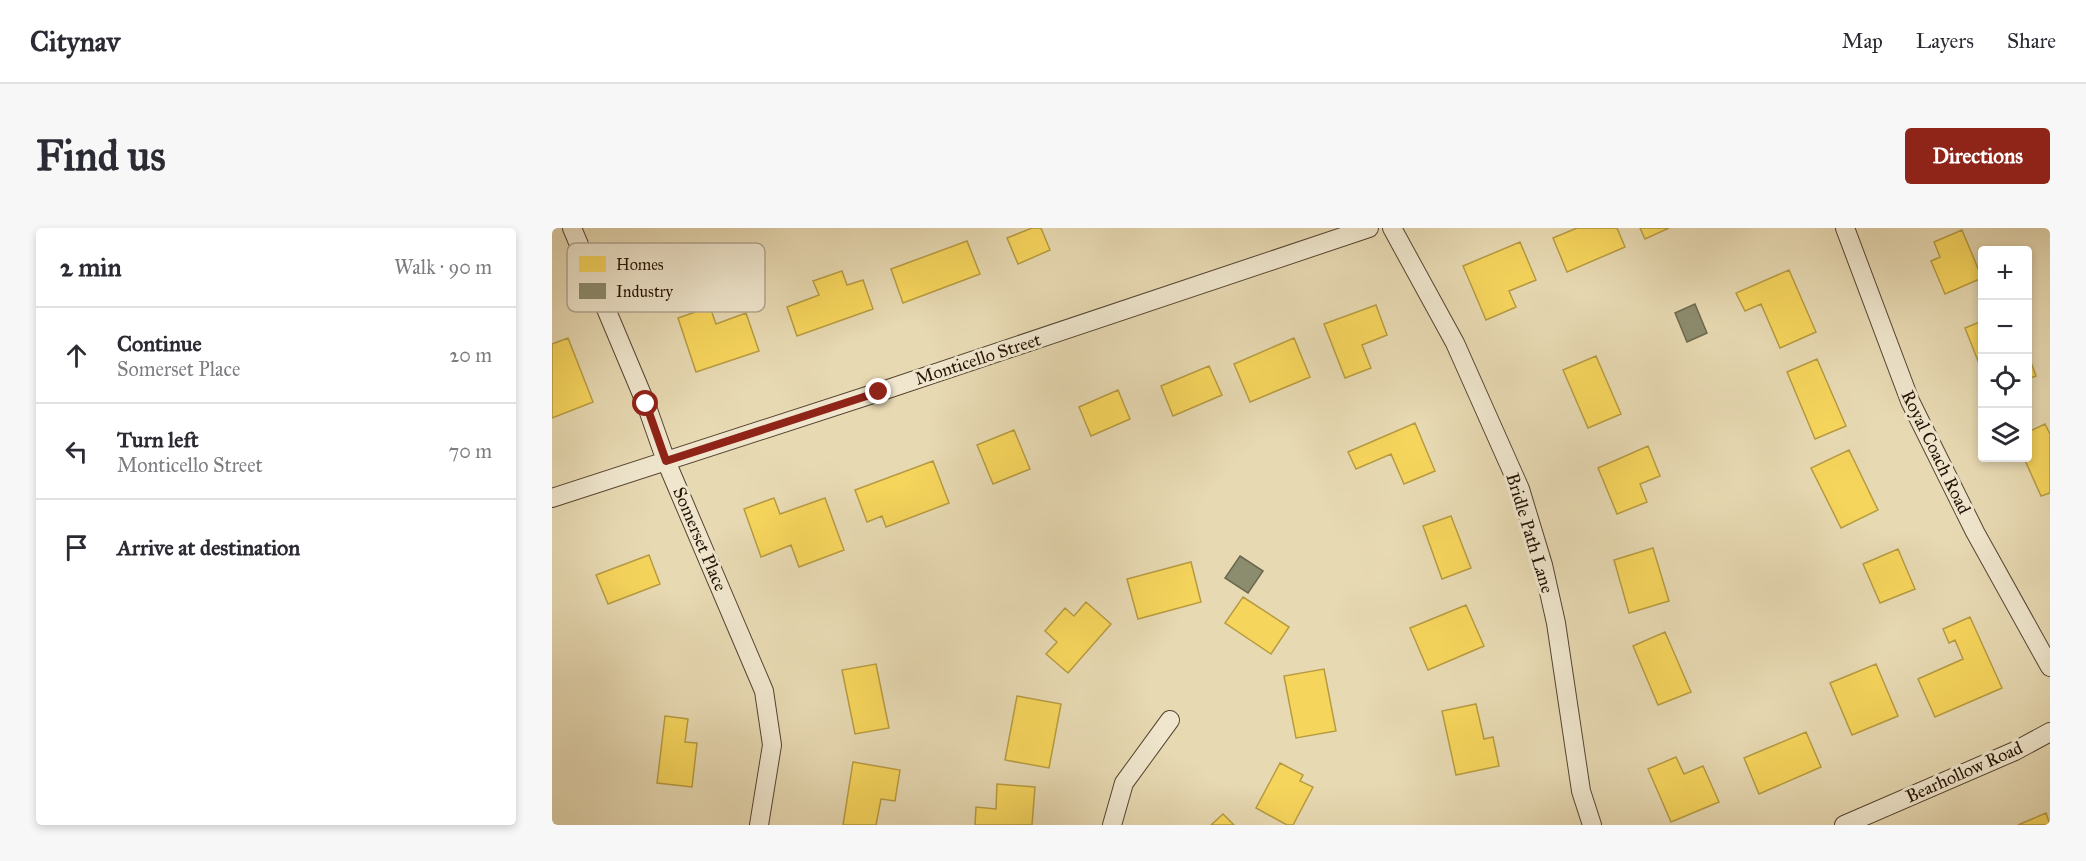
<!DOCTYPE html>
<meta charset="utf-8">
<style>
:root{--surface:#fff;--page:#f7f7f7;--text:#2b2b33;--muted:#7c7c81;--line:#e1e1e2;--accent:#8f2418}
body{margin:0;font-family:"IM FELL Great Primer",serif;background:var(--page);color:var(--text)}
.controls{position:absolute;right:18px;top:18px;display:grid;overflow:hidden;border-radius:6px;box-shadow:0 3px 9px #0003}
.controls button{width:54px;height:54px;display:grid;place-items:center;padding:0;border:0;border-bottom:2px solid var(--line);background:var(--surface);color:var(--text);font:30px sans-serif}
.stop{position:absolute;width:18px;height:18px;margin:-14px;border:4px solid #8f2418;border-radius:50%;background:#fff}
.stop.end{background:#8f2418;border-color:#fff;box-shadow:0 2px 6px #0008}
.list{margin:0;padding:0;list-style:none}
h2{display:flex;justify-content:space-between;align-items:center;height:78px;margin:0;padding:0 24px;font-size:26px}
h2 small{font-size:20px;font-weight:400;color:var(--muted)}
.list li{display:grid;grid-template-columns:39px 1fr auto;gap:18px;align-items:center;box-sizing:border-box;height:96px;padding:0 24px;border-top:2px solid var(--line)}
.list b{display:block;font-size:22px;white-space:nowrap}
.list p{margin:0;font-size:20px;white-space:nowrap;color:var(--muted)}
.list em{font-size:20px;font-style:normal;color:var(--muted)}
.icon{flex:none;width:33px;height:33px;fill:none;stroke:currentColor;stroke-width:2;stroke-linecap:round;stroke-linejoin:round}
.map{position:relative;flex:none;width:1498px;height:597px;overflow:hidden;border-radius:6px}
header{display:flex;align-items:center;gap:36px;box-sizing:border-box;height:84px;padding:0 30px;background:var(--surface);border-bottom:2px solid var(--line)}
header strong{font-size:28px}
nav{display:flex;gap:33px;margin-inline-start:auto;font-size:21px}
.intro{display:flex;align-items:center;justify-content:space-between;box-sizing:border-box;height:144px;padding:0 36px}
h1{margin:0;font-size:42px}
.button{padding:15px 27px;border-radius:6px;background:var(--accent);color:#fff;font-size:21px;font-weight:700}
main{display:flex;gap:36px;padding:0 36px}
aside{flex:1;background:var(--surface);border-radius:6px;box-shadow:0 3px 9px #0003}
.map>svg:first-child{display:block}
.homes{fill:#f6d55c;stroke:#b79b42;stroke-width:1.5}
.industry{fill:#8c8c6e;stroke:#6d684e;stroke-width:1.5}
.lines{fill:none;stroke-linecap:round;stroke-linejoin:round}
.street-casing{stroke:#564430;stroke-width:20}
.street{stroke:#efe6cd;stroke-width:18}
.route{stroke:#8f2418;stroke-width:8}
.labels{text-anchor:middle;stroke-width:6;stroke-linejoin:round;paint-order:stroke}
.street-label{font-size:18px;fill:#251305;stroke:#efe6cd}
.key{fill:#efe6cd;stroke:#b2a791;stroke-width:1.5}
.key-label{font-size:16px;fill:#251305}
</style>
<header>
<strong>Citynav</strong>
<nav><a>Map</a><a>Layers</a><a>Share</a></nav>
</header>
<div class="intro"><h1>Find us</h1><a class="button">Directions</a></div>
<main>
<aside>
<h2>2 min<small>Walk · 90 m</small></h2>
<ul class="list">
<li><svg class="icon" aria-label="ahead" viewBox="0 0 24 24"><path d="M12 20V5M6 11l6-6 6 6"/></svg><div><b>Continue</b><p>Somerset Place</p></div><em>20 m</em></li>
<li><svg class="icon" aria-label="left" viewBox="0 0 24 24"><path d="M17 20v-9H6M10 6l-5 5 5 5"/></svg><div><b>Turn left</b><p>Monticello Street</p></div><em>70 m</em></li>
<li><svg class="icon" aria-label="arrive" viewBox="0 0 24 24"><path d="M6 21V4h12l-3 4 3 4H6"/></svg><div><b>Arrive at destination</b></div></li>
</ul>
</aside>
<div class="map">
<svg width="1498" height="597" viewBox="0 0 1498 597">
<rect width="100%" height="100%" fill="#e7d9b2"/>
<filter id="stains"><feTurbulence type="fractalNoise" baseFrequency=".00333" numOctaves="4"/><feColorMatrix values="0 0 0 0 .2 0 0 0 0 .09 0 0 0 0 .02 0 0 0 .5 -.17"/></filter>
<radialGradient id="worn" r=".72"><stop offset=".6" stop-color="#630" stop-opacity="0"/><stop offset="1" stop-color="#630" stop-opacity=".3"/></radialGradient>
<path class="homes" d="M480 0H489L498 22 466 36 455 10Z
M1025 0H1065L1073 19 1015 44 1001 10Z
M1088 0H1117L1093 11Z
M1410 2 1430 50 1393 66 1379 33 1388 29 1382 14Z
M415 13 428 46 351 75 339 41Z
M968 14 984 52 957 63 964 79 934 92 911 38Z
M1237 42 1264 104 1228 120 1209 76 1193 83 1184 65Z
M290 43 295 57 311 52 321 81 245 108 235 79 267 67 261 53Z
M824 77 835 107 810 117 819 140 793 150 772 96Z
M158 79 164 96 194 85 207 123 144 144 126 90Z
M1430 93V143L1413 100Z
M16 110 41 174 0 190V116Z
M742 110 758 149 698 174 682 136Z
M1476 126 1484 148 1476 151Z
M1044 128 1069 186 1036 200 1011 142Z
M1265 131 1294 198 1263 211 1235 144Z
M657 138 670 167 621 188 609 158Z
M566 162 578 191 539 208 527 179Z
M863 195 883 243 852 256 839 226 804 241 796 224Z
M1493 196 1498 206V265L1489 268 1472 230H1476V204Z
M462 202 478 241 441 256 425 217Z
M1096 218 1108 248 1088 256 1095 274 1065 286 1046 240Z
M1297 222 1326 282 1289 300 1259 240Z
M381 233 397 275 334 299 330 288 315 294 303 262Z
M222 270 228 286 273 270 292 322 247 339 239 317 209 329 192 281Z
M899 288 919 340 890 351 871 298Z
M1101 320 1117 373 1077 385 1062 332Z
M1346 321 1363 361 1328 375 1311 336Z
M97 327 108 356 56 376 44 347Z
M639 334 649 374 586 391 575 351Z
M691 369 737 399 719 426 673 395Z
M534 374 559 396 516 445 494 426 505 414 493 403 513 380 522 388Z
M914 377 932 418 876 442 858 400Z
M1418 389 1450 460 1383 489 1366 451 1411 431 1403 412 1397 415 1391 401Z
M1113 404 1139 464 1106 477 1081 418Z
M324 436 337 500 303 506 290 442Z
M1324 436 1346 488 1300 507 1278 455Z
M772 441 784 503 744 510 732 448Z
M465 468 509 476 497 540 453 532Z
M924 476 932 511 941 509 947 538 904 547 890 483Z
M113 488 136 491 133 514 145 515 140 559 105 555Z
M1254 504 1269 539 1207 566 1192 530Z
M1124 529 1132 546 1151 538 1167 574 1119 594 1096 541Z
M301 534 348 542 343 573 329 571 324 597H291Z
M728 535 751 547 748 553 761 559 741 597H735L704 580Z
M445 556 483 559 480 597H423L424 579 444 581Z
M1494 585 1498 597H1466Z
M671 586 682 597H659Z"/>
<path class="industry" d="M1143 76 1155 105 1135 114 1123 85Z
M688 328 711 343 696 365 673 350Z"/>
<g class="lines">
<g class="street-casing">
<path id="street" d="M20 0 94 176 114 233 212 463 220 517 207 597
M840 0 903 115 968 261 991 337 1004 395 1029 563 1040 597
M1293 0 1358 173 1423 304 1498 439
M0 270 327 164 817 0
M560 597 572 555 618 492
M1292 597 1463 523 1498 504"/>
</g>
<use href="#street" class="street"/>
</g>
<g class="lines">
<path class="route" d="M94 176 114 233 327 164"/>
</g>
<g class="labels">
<g class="street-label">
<text transform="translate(426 131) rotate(-18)" y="6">Monticello Street</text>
<text transform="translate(1384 224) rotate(64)" y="6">Royal Coach Road</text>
<text transform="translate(978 305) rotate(73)" y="6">Bridle Path Lane</text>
<text transform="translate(148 311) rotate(67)" y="6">Somerset Place</text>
<text transform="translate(1412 544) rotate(-24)" y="6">Bearhollow Road</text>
</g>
</g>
<rect x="15" y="15" width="198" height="69" rx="9" class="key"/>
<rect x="27" y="28" width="27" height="16" fill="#f6d55c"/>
<rect x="27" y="55" width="27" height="16" fill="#8c8c6e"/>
<g class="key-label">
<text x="64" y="42">Homes</text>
<text x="64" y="69">Industry</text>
</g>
<rect width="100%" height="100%" filter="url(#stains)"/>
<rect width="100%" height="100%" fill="url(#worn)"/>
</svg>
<div class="controls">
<button>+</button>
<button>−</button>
<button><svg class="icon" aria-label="locate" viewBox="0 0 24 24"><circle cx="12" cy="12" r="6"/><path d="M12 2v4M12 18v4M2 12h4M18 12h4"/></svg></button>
<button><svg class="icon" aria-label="layers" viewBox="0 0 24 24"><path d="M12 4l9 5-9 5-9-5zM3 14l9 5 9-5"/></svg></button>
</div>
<div class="stop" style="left:94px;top:176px"></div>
<div class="stop end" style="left:327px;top:164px"></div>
</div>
</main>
